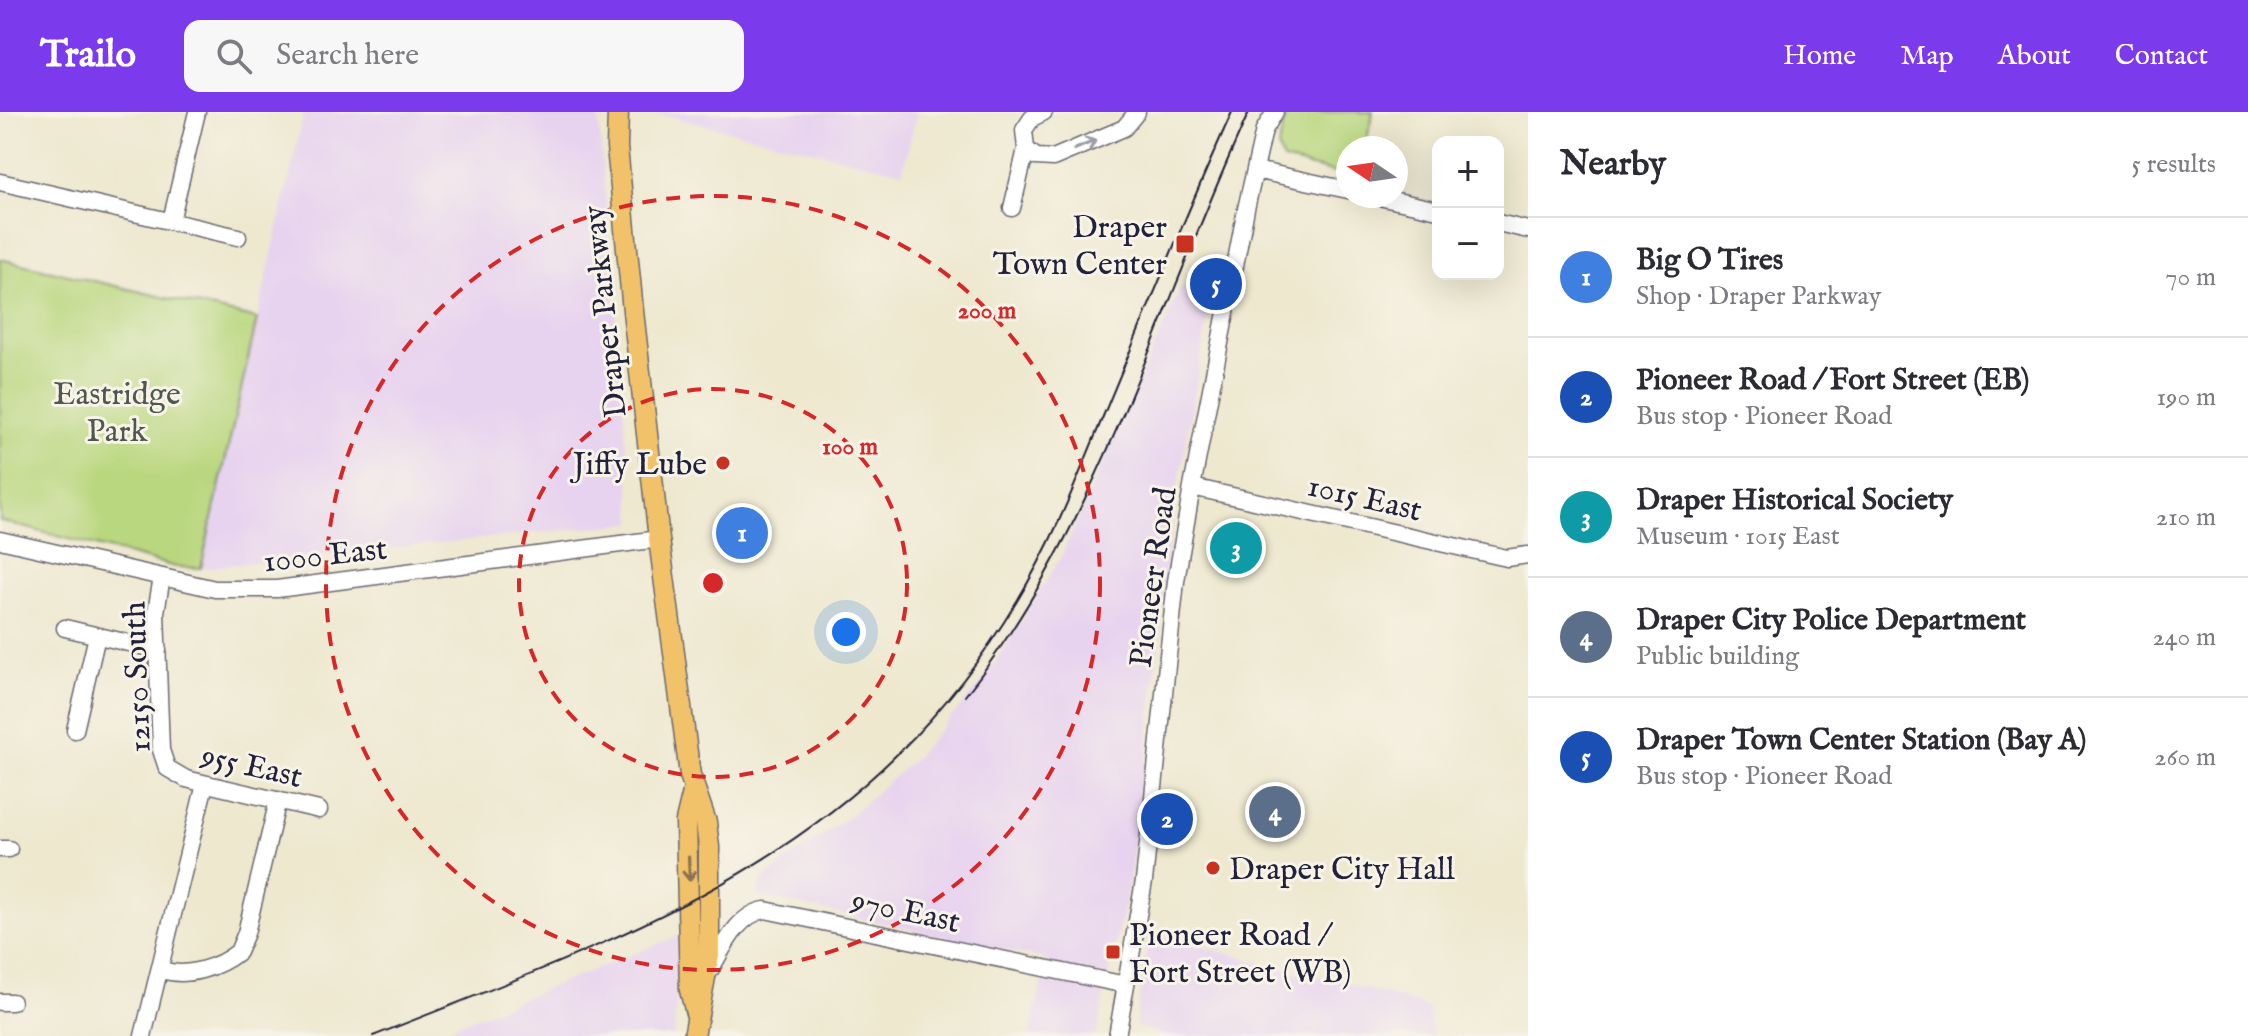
<!DOCTYPE html>
<meta charset="utf-8">
<style>
:root{--surface:#fff;--page:#f7f7f7;--text:#2b2b33;--muted:#7c7c81;--line:#e1e1e2;--accent:#7c3aed}
body{margin:0;font-family:"IM FELL English",serif;background:var(--page);color:var(--text)}
.controls{position:absolute;right:24px;top:24px;display:grid;overflow:hidden;border-radius:16px;box-shadow:0 8px 32px #0002}
.controls button{width:72px;height:72px;display:grid;place-items:center;padding:0;border:0;border-bottom:2px solid var(--line);background:var(--surface);color:var(--text);font:40px sans-serif}
.compass{position:absolute;left:1336px;top:24px;width:72px;height:72px;border-radius:50%;background:var(--surface);box-shadow:0 8px 32px #0002;rotate:283deg}
.you{position:absolute;left:846px;top:520px;width:28px;height:28px;margin:-20px;border:6px solid #fff;border-radius:50%;background:#1a73e8;box-shadow:0 0 0 12px #1a73e833}
.badge{display:grid;place-items:center;width:52px;height:52px;border-radius:50%;background:var(--accent);color:#fff;font-size:26px;font-weight:700}
.pin{position:absolute;translate:-50% -50%;border:4px solid #fff;box-shadow:0 2px 8px #0006}
.list{margin:0;padding:0;list-style:none}
h2{display:flex;justify-content:space-between;align-items:center;height:104px;margin:0;padding:0 32px;font-size:34px}
h2 small{font-size:26px;font-weight:400;color:var(--muted)}
.list li{display:grid;grid-template-columns:52px 1fr auto;gap:24px;align-items:center;box-sizing:border-box;height:120px;padding:0 32px;border-top:2px solid var(--line)}
.list b{display:block;font-size:30px;white-space:nowrap}
.list p{margin:0;font-size:26px;white-space:nowrap;color:var(--muted)}
.list em{font-size:26px;font-style:normal;color:var(--muted)}
.icon{flex:none;width:44px;height:44px;fill:none;stroke:currentColor;stroke-width:2;stroke-linecap:round;stroke-linejoin:round}
.map{position:relative;flex:none;width:1528px;height:924px;overflow:hidden}
header{display:flex;align-items:center;gap:48px;box-sizing:border-box;height:112px;padding:0 40px;background:var(--accent);color:#fff}
header strong{font-size:38px}
nav{display:flex;gap:44px;margin-inline-start:auto;font-size:28px}
.search{width:560px;height:72px;background:var(--page);display:flex;align-items:center;gap:20px;box-sizing:border-box;padding:0 28px;border-radius:16px;color:var(--muted);font-size:30px}
main{display:flex}
aside{flex:1;background:var(--surface)}
.map>svg:first-child{display:block}
.built{fill:#e7d2ef}
.green{fill:#b9d77e;stroke:#6e7c5c;stroke-width:2}
.lines{fill:none;stroke-linecap:round;stroke-linejoin:round}
.minor-casing{stroke:#69676f;stroke-width:19}
.major-casing{stroke:#69676f;stroke-width:23}
.minor{stroke:#fff;stroke-width:16}
.major{stroke:#f2c26a;stroke-width:20}
.tram{stroke:#22223b;stroke-width:2}
.oneway{stroke:#9c9ca7}
.oneway2{stroke:#8a7252}
.ring{fill:none;stroke:#d62828;stroke-width:4;stroke-dasharray:14 10}
.poi-dot{fill:#c8321e;stroke:#f7f3e8;stroke-width:3}
.labels{text-anchor:middle;stroke-width:6;stroke-linejoin:round;paint-order:stroke}
.poi-label{font-size:32px;fill:#22223b;stroke:#f7f3e8;text-anchor:end}
.street-label{font-size:32px;fill:#22223b;stroke:#f7f3e8}
.park-label{font-size:32px;fill:#4f584f;stroke:#f7f3e8}
.centre{fill:#d62828;stroke:#f7f3e8;stroke-width:4}
.ring-label{font-size:24px;text-anchor:middle;font-weight:bold;fill:#d62828;stroke:#f7f3e8;stroke-width:6;stroke-linejoin:round;paint-order:stroke}
</style>
<header>
<strong>Trailo</strong>
<div class="search"><svg class="icon" aria-label="search" viewBox="0 0 24 24"><circle cx="10" cy="10" r="6"/><path d="M15 15l6 6"/></svg>Search here</div>
<nav><a>Home</a><a>Map</a><a>About</a><a>Contact</a></nav>
</header>
<main>
<div class="map">
<svg width="1528" height="924" viewBox="0 0 1528 924">
<rect width="100%" height="100%" fill="#f7f3e8"/>
<filter id="ink" filterUnits="userSpaceOnUse"><feTurbulence type="fractalNoise" baseFrequency=".0125" numOctaves="2"/><feDisplacementMap in="SourceGraphic" scale="16" xChannelSelector="R" yChannelSelector="G"/><feConvolveMatrix kernelMatrix="1 2 1 2 8 2 1 2 1" color-interpolation-filters="sRGB"/></filter>
<filter id="wash" filterUnits="userSpaceOnUse"><feTurbulence type="fractalNoise" baseFrequency=".006" numOctaves="4" result="noise"/><feDisplacementMap in="SourceGraphic" scale="32" xChannelSelector="R" yChannelSelector="G"/><feGaussianBlur stdDeviation="1.8" result="paint"/><feColorMatrix in="noise" values="0 0 0 0 0 0 0 0 0 0 0 0 0 0 0 0 0 1.4 0 .05"/><feComposite in="paint" operator="in"/></filter>
<g filter="url(#wash)">
<rect width="100%" height="100%" fill="#eee8cf"/>
<path class="built" d="M304 0H598L633 411 201 456Z
M651 0H917L902 60Z
M1181 175 1212 182 1172 410 1141 693 1127 779 1096 924H1030L1047 847 758 784 763 766 853 701 914 647 985 567 1061 445Z
M1160 823 1332 870 1334 867 1427 895 1433 924H1167L1135 914 1148 825Z
M680 824 674 924H429L673 826Z"/>
<path class="green" d="M1287 0H1373L1365 36H1348V64L1283 48 1278 35Z
M0 147 257 207 201 456 176 455 0 409Z"/>
</g>
<g filter="url(#ink)">
<g class="lines">
<g class="minor-casing">
<path id="minor" d="M1026 37 1036 45 1053 46 1124 16 1137 0
M1255 58 1348 78
M0 70 238 125
M1374 84 1438 98
M1012 96 1026 37 1024 18 1032 6 1044 0
M171 109 197 0
M1498 111 1528 118
M1192 375 1507 446 1528 443
M0 428 215 477H277L659 427
M162 465 156 500 161 638 167 656 186 667 319 698
M65 516 158 538
M75 618 97 524
M0 737H9
M162 858C186 866 218 856 238 840L246 821 278 688
M707 863C722 840 735 803 765 798L1126 873
M0 890H12
M143 924 205 672
M1117 924 1144 769 1176 469 1192 375 1246 97 1264 18 1275 0"/>
</g>
<g class="major-casing">
<path id="major" d="M618 0 617 35 633 199 659 427 690 663 706 710 709 735V844L694 924
M693 680 686 709 690 878 696 901"/>
</g>
<use href="#minor" class="minor"/>
<use href="#major" class="major"/>
<path class="tram" d="M965 584C1100 412 1158 197 1249 0
M373 924C634 821 864 745 1017 489 1053 430 1078 365 1104 302 1146 201 1187 99 1232 0"/>
</g>
<defs><path id="oneway-shaft" d="M-6 0H5M1.5-3L5.5 0L1.5 3" fill="none" stroke-width="1.6" stroke-linecap="round" stroke-linejoin="round" transform="scale(2)"/></defs>
<use class="oneway" href="#oneway-shaft" transform="translate(1085 33) rotate(-23)"/>
<use class="oneway2" href="#oneway-shaft" transform="translate(689 757) rotate(88)"/>
</g>
<g class="ring">
<circle cx="713" cy="471" r="194"/>
<circle cx="713" cy="471" r="387"/>
</g>
<g class="poi-dot">
<rect x="1175" y="122" width="20" height="20" rx="4"/>
<circle cx="723" cy="351" r="8"/>
<circle cx="1213" cy="756" r="8"/>
<rect x="1105" y="832" width="16" height="16" rx="4"/>
</g>
<g class="labels">
<g class="poi-label">
<text x="1167" y="125">Draper<tspan x="1167" dy="37">Town Center</tspan></text>
<text x="707" y="362">Jiffy Lube</text>
<text x="1229" y="767" text-anchor="start">Draper City Hall</text>
<text x="1129" y="833" text-anchor="start">Pioneer Road /<tspan x="1129" dy="37">Fort Street (WB)</tspan></text>
</g>
<g class="street-label">
<text transform="translate(604 200) rotate(-96)" y="11">Draper Parkway</text>
<text transform="translate(1365 385) rotate(13)" y="11">1015 East</text>
<text transform="translate(325 442) rotate(-6)" y="11">1000 East</text>
<text transform="translate(1152 465) rotate(-82)" y="11">Pioneer Road</text>
<text transform="translate(136 565) rotate(-92)" y="11">12150 South</text>
<text transform="translate(252 653) rotate(13)" y="11">955 East</text>
<text transform="translate(906 798) rotate(12)" y="11">970 East</text>
</g>
<g class="park-label">
<text x="117" y="292">Eastridge<tspan x="117" dy="37">Park</tspan></text>
</g>
</g>
<circle cx="713" cy="471" r="12" class="centre"/>
<g class="ring-label">
<text x="987" y="206">200 m</text>
<text x="850" y="342">100 m</text>
</g>
</svg>
<div class="controls">
<button>+</button>
<button>−</button>
</div>
<svg class="compass" viewBox="-18 -18 36 36"><path d="M0-13l5 13h-10z" fill="#e53935"/><path d="M0 13l5-13h-10z" fill="#7c7c81"/></svg>
<div class="you"></div>
<div class="pin badge" style="left:742px;top:421px;background:#3f7fe0">1</div>
<div class="pin badge" style="left:1167px;top:707px;background:#1a4fb4">2</div>
<div class="pin badge" style="left:1236px;top:436px;background:#0f9aa8">3</div>
<div class="pin badge" style="left:1275px;top:700px;background:#5c6f8a">4</div>
<div class="pin badge" style="left:1216px;top:172px;background:#1a4fb4">5</div>
</div>
<aside>
<h2>Nearby<small>5 results</small></h2>
<ul class="list">
<li><span class="badge" style="background:#3f7fe0">1</span><div><b>Big O Tires</b><p>Shop · Draper Parkway</p></div><em>70 m</em></li>
<li><span class="badge" style="background:#1a4fb4">2</span><div><b>Pioneer Road / Fort Street (EB)</b><p>Bus stop · Pioneer Road</p></div><em>190 m</em></li>
<li><span class="badge" style="background:#0f9aa8">3</span><div><b>Draper Historical Society</b><p>Museum · 1015 East</p></div><em>210 m</em></li>
<li><span class="badge" style="background:#5c6f8a">4</span><div><b>Draper City Police Department</b><p>Public building</p></div><em>240 m</em></li>
<li><span class="badge" style="background:#1a4fb4">5</span><div><b>Draper Town Center Station (Bay A)</b><p>Bus stop · Pioneer Road</p></div><em>260 m</em></li>
</ul>
</aside>
</main>
